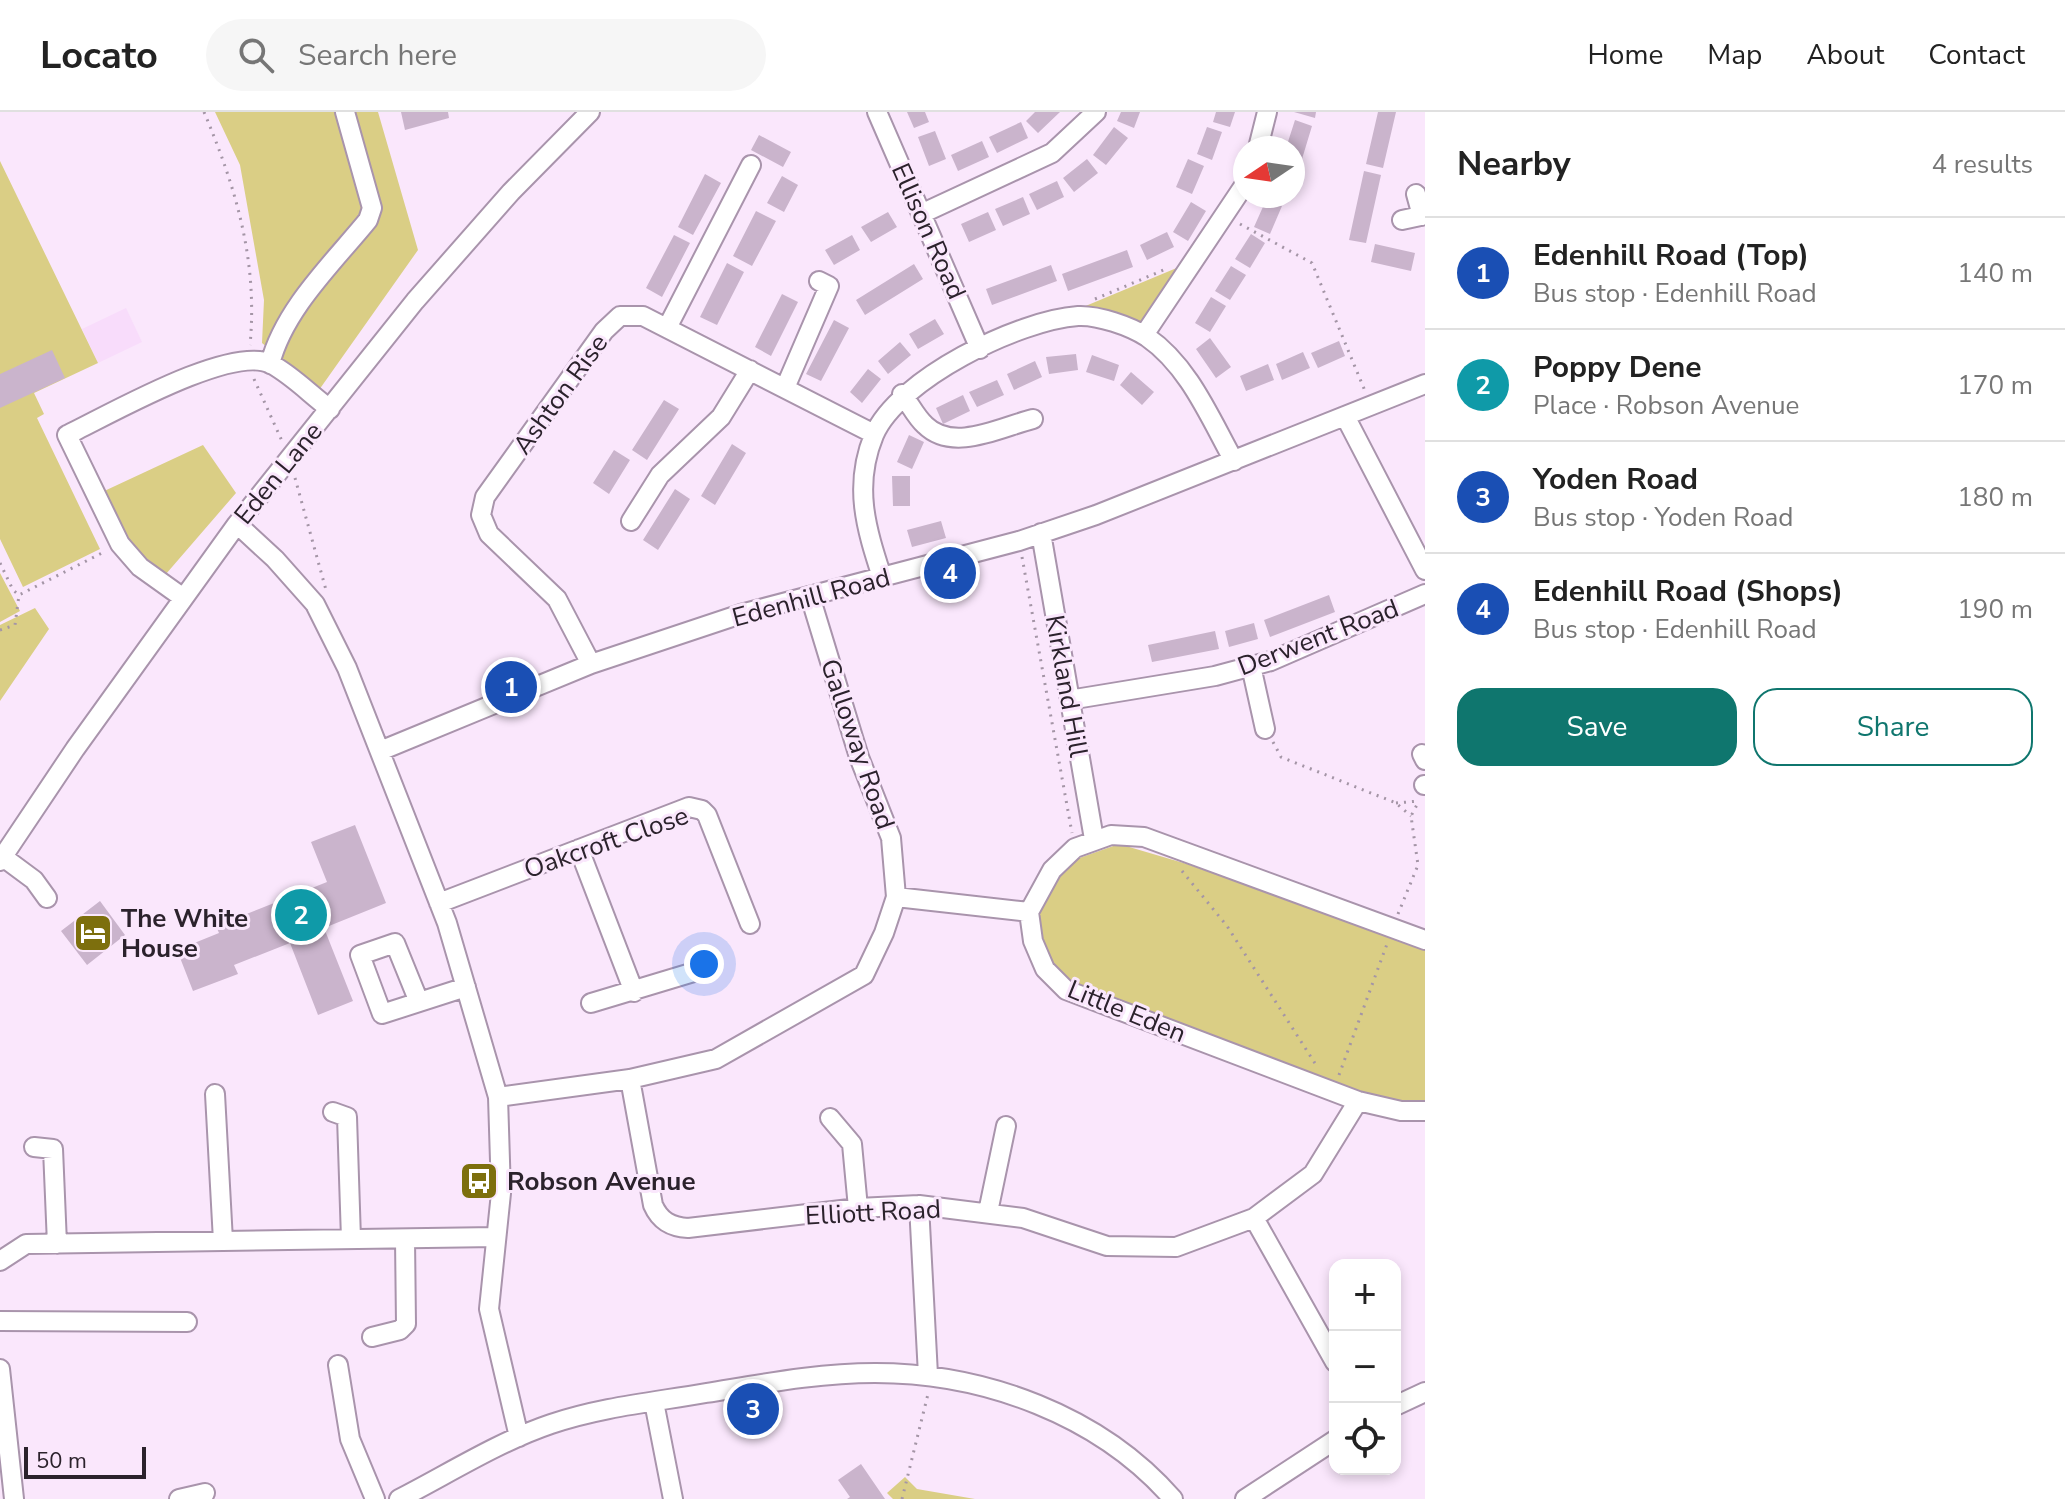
<!DOCTYPE html>
<meta charset="utf-8">
<style>
:root{--surface:#fff;--page:#f6f6f6;--text:#222;--muted:#767676;--line:#e0e0e0;--accent:#0f766e}
body{margin:0;font-family:"Nunito Sans",sans-serif;background:var(--page);color:var(--text)}
.controls{position:absolute;right:24px;bottom:24px;display:grid;overflow:hidden;border-radius:16px;box-shadow:0 4px 12px #0003}
.controls button{width:72px;height:72px;display:grid;place-items:center;padding:0;border:0;border-bottom:2px solid var(--line);background:var(--surface);color:var(--text);font:40px sans-serif}
.compass{position:absolute;left:1233px;top:24px;width:72px;height:72px;border-radius:50%;background:var(--surface);box-shadow:0 4px 12px #0003;rotate:257deg}
.scale{position:absolute;left:24px;bottom:20px;width:122px;box-sizing:border-box;padding-left:8px;border:4px solid #2b222c;border-top:0;font-size:22px;line-height:28px;white-space:nowrap;color:#2b222c;-webkit-text-stroke:6px #fae7fc;paint-order:stroke}
.you{position:absolute;left:704px;top:852px;width:28px;height:28px;margin:-20px;border:6px solid #fff;border-radius:50%;background:#1a73e8;box-shadow:0 0 0 12px #1a73e833}
.badge{display:grid;place-items:center;width:52px;height:52px;border-radius:50%;background:var(--accent);color:#fff;font-size:26px;font-weight:700}
.pin{position:absolute;translate:-50% -50%;border:4px solid #fff;box-shadow:0 2px 8px #0006}
.list{margin:0;padding:0;list-style:none}
h2{display:flex;justify-content:space-between;align-items:center;height:104px;margin:0;padding:0 32px;font-size:34px}
h2 small{font-size:26px;font-weight:400;color:var(--muted)}
.list li{display:grid;grid-template-columns:52px 1fr auto;gap:24px;align-items:center;box-sizing:border-box;height:112px;padding:0 32px;border-top:2px solid var(--line)}
.list b{display:block;font-size:30px;white-space:nowrap}
.list p{margin:0;font-size:26px;white-space:nowrap;color:var(--muted)}
.list em{font-size:26px;font-style:normal;color:var(--muted)}
.actions{display:flex;gap:16px;padding:24px 32px}
.actions a{flex:1;padding:18px 0;border:2px solid var(--accent);border-radius:24px;text-align:center;font-size:28px;color:var(--accent)}
.actions .main{background:var(--accent);color:#fff}
.icon{flex:none;width:44px;height:44px;fill:none;stroke:currentColor;stroke-width:2;stroke-linecap:round;stroke-linejoin:round}
.map{position:relative;flex:none;width:1425px;height:1387px;overflow:hidden}
header{display:flex;align-items:center;gap:48px;box-sizing:border-box;height:112px;padding:0 40px;background:var(--surface);border-bottom:2px solid var(--line)}
header strong{font-size:38px}
nav{display:flex;gap:44px;margin-inline-start:auto;font-size:28px}
.search{width:560px;height:72px;background:var(--page);display:flex;align-items:center;gap:20px;box-sizing:border-box;padding:0 28px;border-radius:44px;color:var(--muted);font-size:30px}
main{display:flex}
aside{flex:1;background:var(--surface)}
.map>svg:first-child{display:block}
.built{fill:#f8dcfb}
.green{fill:#dace85}
.building{fill:#cab4cc}
.lines{fill:none;stroke-linecap:round;stroke-linejoin:round}
.minor-casing{stroke:#a994ac;stroke-width:22}
.path{stroke:#a495a6;stroke-width:3;stroke-dasharray:2 6;stroke-linecap:butt}
.minor{stroke:#fff;stroke-width:18}
.labels{text-anchor:middle;stroke-width:6;stroke-linejoin:round;paint-order:stroke}
.street-label{font-size:26px;fill:#2b222c;stroke:#fae7fc}
.poi-label{font-size:26px;font-weight:bold;fill:#2b222c;stroke:#fae7fc;text-anchor:start}
</style>
<header>
<strong>Locato</strong>
<div class="search"><svg class="icon" aria-label="search" viewBox="0 0 24 24"><circle cx="10" cy="10" r="6"/><path d="M15 15l6 6"/></svg>Search here</div>
<nav><a>Home</a><a>Map</a><a>About</a><a>Contact</a></nav>
</header>
<main>
<div class="map">
<svg width="1425" height="1387" viewBox="0 0 1425 1387">
<rect width="100%" height="100%" fill="#fae7fc"/>
<path class="built" d="M126 196 142 230 98 251 82 217Z"/>
<path class="green" d="M215 0H378L418 138 319 278 262 231 264 188 240 53Z
M0 49 98 251 34 281 44 302 37 306 100 437 23 475 0 427Z
M1179 155 1146 213 1076 198Z
M203 333 236 381 166 462 125 429 100 381Z
M0 461 20 499 0 510Z
M35 496 49 517 0 589V513Z
M1119 732 1187 752 1425 837V990L1401 994 1352 981 1066 871 1049 851 1039 829V790L1068 750Z
M905 1365 917 1377 975 1387H893L887 1381Z"/>
<path class="building" d="M401 0H448L449 6 405 18Z
M907 0H925L929 10 914 16Z
M1035 0H1060L1038 21 1026 9Z
M1121 0H1140L1134 16 1117 9Z
M1216 0H1235L1230 15 1213 10Z
M1294 0H1316L1315 6Z
M1378 0H1396L1383 56 1366 52Z
M1295 8 1312 14 1302 47 1293 45V36H1286Z
M1021 10 1028 26 997 41 989 25Z
M1114 15 1128 26 1106 53 1093 43Z
M1207 15 1222 20 1212 48 1197 42Z
M935 19 946 47 929 54 918 25Z
M759 23 791 40 783 55 751 38Z
M982 29 989 45 958 59 951 43Z
M1087 47 1098 61 1074 80 1063 66Z
M1188 47 1204 54 1192 82 1176 75Z
M1364 59 1381 63 1366 131 1349 128Z
M705 62 721 71 693 123 678 115Z
M782 64 798 73 784 100 767 91Z
M1057 69 1064 85 1037 98 1029 82Z
M1023 85 1030 102 1003 114 995 97Z
M1266 88 1282 94 1270 122 1254 115Z
M1191 90 1206 99 1188 129 1173 120Z
M756 99 776 109 752 154 733 144Z
M888 100 897 115 871 130 861 115Z
M988 100 996 118 969 130 961 112Z
M1167 120 1174 135 1147 148 1140 133Z
M1251 122 1265 131 1250 156 1235 147Z
M674 123 690 131 662 185 646 176Z
M852 123 860 138 834 153 825 138Z
M1375 132 1415 141 1411 159 1371 150Z
M1127 138 1133 155 1068 179 1062 162Z
M727 151 744 160 717 213 700 205Z
M914 152 923 167 865 203 856 188Z
M1051 153 1057 169 992 193 986 177Z
M1231 154 1246 163 1230 188 1215 179Z
M782 182 798 190 771 244 755 235Z
M1211 185 1226 194 1210 220 1195 211Z
M935 207 944 222 918 237 909 222Z
M834 208 849 216 821 269 806 262Z
M1210 226 1231 255 1216 266 1196 237Z
M1339 229 1345 244 1318 256 1311 241Z
M900 230 911 243 888 262 878 249Z
M52 238 65 266 0 296V262Z
M1303 240 1310 256 1282 268 1276 252Z
M1076 242 1078 258 1049 262 1046 245Z
M1092 243 1119 253 1114 269 1086 260Z
M1035 249 1042 265 1014 278 1007 262Z
M1268 252 1274 268 1246 279 1240 264Z
M868 257 881 267 862 291 850 280Z
M1131 260 1154 280 1142 293 1120 273Z
M997 268 1004 283 977 295 969 280Z
M963 283 970 299 943 312 936 296Z
M664 288 679 297 647 348 632 338Z
M909 323 924 330 912 357 897 350Z
M732 332 746 341 715 393 701 384Z
M614 338 630 348 609 382 593 371Z
M892 364H910V394H893Z
M675 377 690 387 658 438 643 428Z
M941 409 946 426 912 435 907 418Z
M1329 483 1335 500 1270 525 1264 508Z
M1254 511 1258 527 1229 535 1225 519Z
M1215 519 1219 537 1152 550 1148 533Z
M355 713 386 791 324 816 353 889 318 903 290 831 234 853 238 862 193 879 177 838 219 821 216 814 327 770 311 730Z
M100 789 125 823 87 853 61 819Z
M861 1352 885 1387H847L850 1385 838 1368Z"/>
<g class="lines">
<g class="minor-casing">
<path id="minor" d="M877 0 980 237
M1258 36 1267 0
M1416 82 1422 104
M921 102 1052 41 1096 0
M1402 108 1425 103
M667 216 751 53
M1144 223 1245 72
M270 252C284 197 333 151 368 108L372 96 345 0
M785 276 829 174 819 169
M902 282C910 292 916 305 925 313 953 341 1001 315 1033 307
M1345 304 1425 458
M631 409 660 363 721 305 750 258
M237 412 275 447 315 492 347 556 447 811 498 985 501 1081 489 1197 519 1325
M1041 421 1094 727
M882 465C866 416 853 374 874 323 898 267 1019 208 1078 204 1098 203 1130 214 1147 225 1189 254 1210 306 1234 349
M182 485 140 455 120 432 67 323C107 304 231 232 271 252 292 263 311 283 330 297
M591 552 557 487 489 422 481 403 485 385 604 219 620 204H643L874 322
M1251 554 1265 617
M1069 588 1215 564 1271 549 1425 482
M380 639 591 552 741 502 1019 429 1096 403 1425 272
M1422 642 1425 648
M1424 673H1425
M579 737 634 880
M3 745 34 768 47 786
M0 749 75 637 237 412 415 189 511 80 590 0
M896 785 1029 800
M439 791 689 695 702 698 707 703 750 812
M1425 828 1144 725 1111 723 1075 736 1052 758 1029 800 1033 829 1045 857 1066 878 1358 989 1401 999H1425
M419 890 395 831 360 843 382 902 466 875
M591 891 694 860
M630 967 653 1093C660 1109 671 1115 688 1116L858 1096 919 1093 1023 1106 1107 1134 1176 1135 1254 1106 1313 1062 1358 989
M215 982 223 1129
M498 985 630 967 716 947 864 863 884 821 896 785 891 726 859 645 810 484
M333 1000 347 1005 351 1127
M830 1006 852 1032 858 1096
M34 1035 53 1037 57 1132
M919 1093 928 1263
M988 1100 1006 1014
M1254 1106 1335 1250
M0 1149 26 1132 496 1125
M0 1209 187 1210
M372 1225 400 1218 406 1212 405 1127
M338 1253 350 1327 375 1387
M0 1257 14 1387
M654 1290 673 1387
M1395 1294 1425 1280
M179 1387 205 1381
M399 1387C448 1362 498 1330 551 1312 601 1295 654 1290 706 1281 762 1272 818 1261 875 1261 984 1261 1100 1303 1173 1387
M1245 1387 1335 1328"/>
</g>
<path class="path" d="M204 0C236 76 258 149 250 233
M1240 112 1312 151 1365 279
M1095 187 1166 157
M254 267 282 329
M295 366 326 478
M1022 445 1072 721
M0 451 13 478 19 483
M0 518 15 513 19 483 106 439
M1273 630 1281 645 1396 691 1411 704
M1396 691 1419 689
M1182 759 1227 814 1318 956
M1398 802 1418 753 1411 704 1419 689
M1339 963 1387 832
M902 1387 928 1282"/>
<use href="#minor" class="minor"/>
</g>
<defs>
<g id="hotel-square" transform="scale(2)"><rect x="-9" y="-9" width="18" height="18" rx="4" fill="#7d6f0d" stroke="#fae7fc"/><path d="M-6-4.5h1.5V1H6V5H4.5V3h-9V5H-6ZM-4 0a1.8 1.8 0 1 1 3.6 0ZM.5 0V-2.5h3Q6-2.5 6 0Z" fill="#fff"/></g>
<g id="bus-square" transform="scale(2)"><rect x="-9" y="-9" width="18" height="18" rx="4" fill="#7d6f0d" stroke="#fae7fc"/><path d="M-5-6H5V4H4V6H2V4H-2V6H-4V4H-5ZM-3.5-4V0h7V-4ZM-3.5 1.2v1.5H-2V1.2ZM2 1.2v1.5H3.5V1.2Z" fill="#fff"/></g>
</defs>
<g fill-rule="evenodd">
<use href="#hotel-square" x="93" y="821"/>
<use href="#bus-square" x="479" y="1069"/>
</g>
<g class="labels">
<g class="street-label">
<text transform="translate(929 119) rotate(66)" y="9">Ellison Road</text>
<text transform="translate(560 282) rotate(-54)" y="9">Ashton Rise</text>
<text transform="translate(278 361) rotate(-51)" y="9">Eden Lane</text>
<text transform="translate(811 485) rotate(-15)" y="9">Edenhill Road</text>
<text transform="translate(1318 525) rotate(-21)" y="9">Derwent Road</text>
<text transform="translate(1067 574) rotate(80)" y="9">Kirkland Hill</text>
<text transform="translate(858 632) rotate(71)" y="9">Galloway Road</text>
<text transform="translate(606 730) rotate(-19)" y="9">Oakcroft Close</text>
<text transform="translate(1127 899) rotate(22)" y="9">Little Eden</text>
<text transform="translate(873 1100) rotate(-3)" y="9">Elliott Road</text>
</g>
<g class="poi-label">
<text x="121" y="815">The White<tspan x="121" dy="30">House</tspan></text>
<text x="507" y="1078">Robson Avenue</text>
</g>
</g>
</svg>
<div class="controls">
<button>+</button>
<button>−</button>
<button><svg class="icon" aria-label="locate" viewBox="0 0 24 24"><circle cx="12" cy="12" r="6"/><path d="M12 2v4M12 18v4M2 12h4M18 12h4"/></svg></button>
</div>
<svg class="compass" viewBox="-18 -18 36 36"><path d="M0-13l5 13h-10z" fill="#e53935"/><path d="M0 13l5-13h-10z" fill="#767676"/></svg>
<div class="scale">50 m</div>
<div class="you"></div>
<div class="pin badge" style="left:511px;top:575px;background:#1a4fb4">1</div>
<div class="pin badge" style="left:301px;top:803px;background:#0f9aa8">2</div>
<div class="pin badge" style="left:753px;top:1297px;background:#1a4fb4">3</div>
<div class="pin badge" style="left:950px;top:461px;background:#1a4fb4">4</div>
</div>
<aside>
<h2>Nearby<small>4 results</small></h2>
<ul class="list">
<li><span class="badge" style="background:#1a4fb4">1</span><div><b>Edenhill Road (Top)</b><p>Bus stop · Edenhill Road</p></div><em>140 m</em></li>
<li><span class="badge" style="background:#0f9aa8">2</span><div><b>Poppy Dene</b><p>Place · Robson Avenue</p></div><em>170 m</em></li>
<li><span class="badge" style="background:#1a4fb4">3</span><div><b>Yoden Road</b><p>Bus stop · Yoden Road</p></div><em>180 m</em></li>
<li><span class="badge" style="background:#1a4fb4">4</span><div><b>Edenhill Road (Shops)</b><p>Bus stop · Edenhill Road</p></div><em>190 m</em></li>
</ul>
<div class="actions"><a class="main">Save</a><a>Share</a></div>
</aside>
</main>
